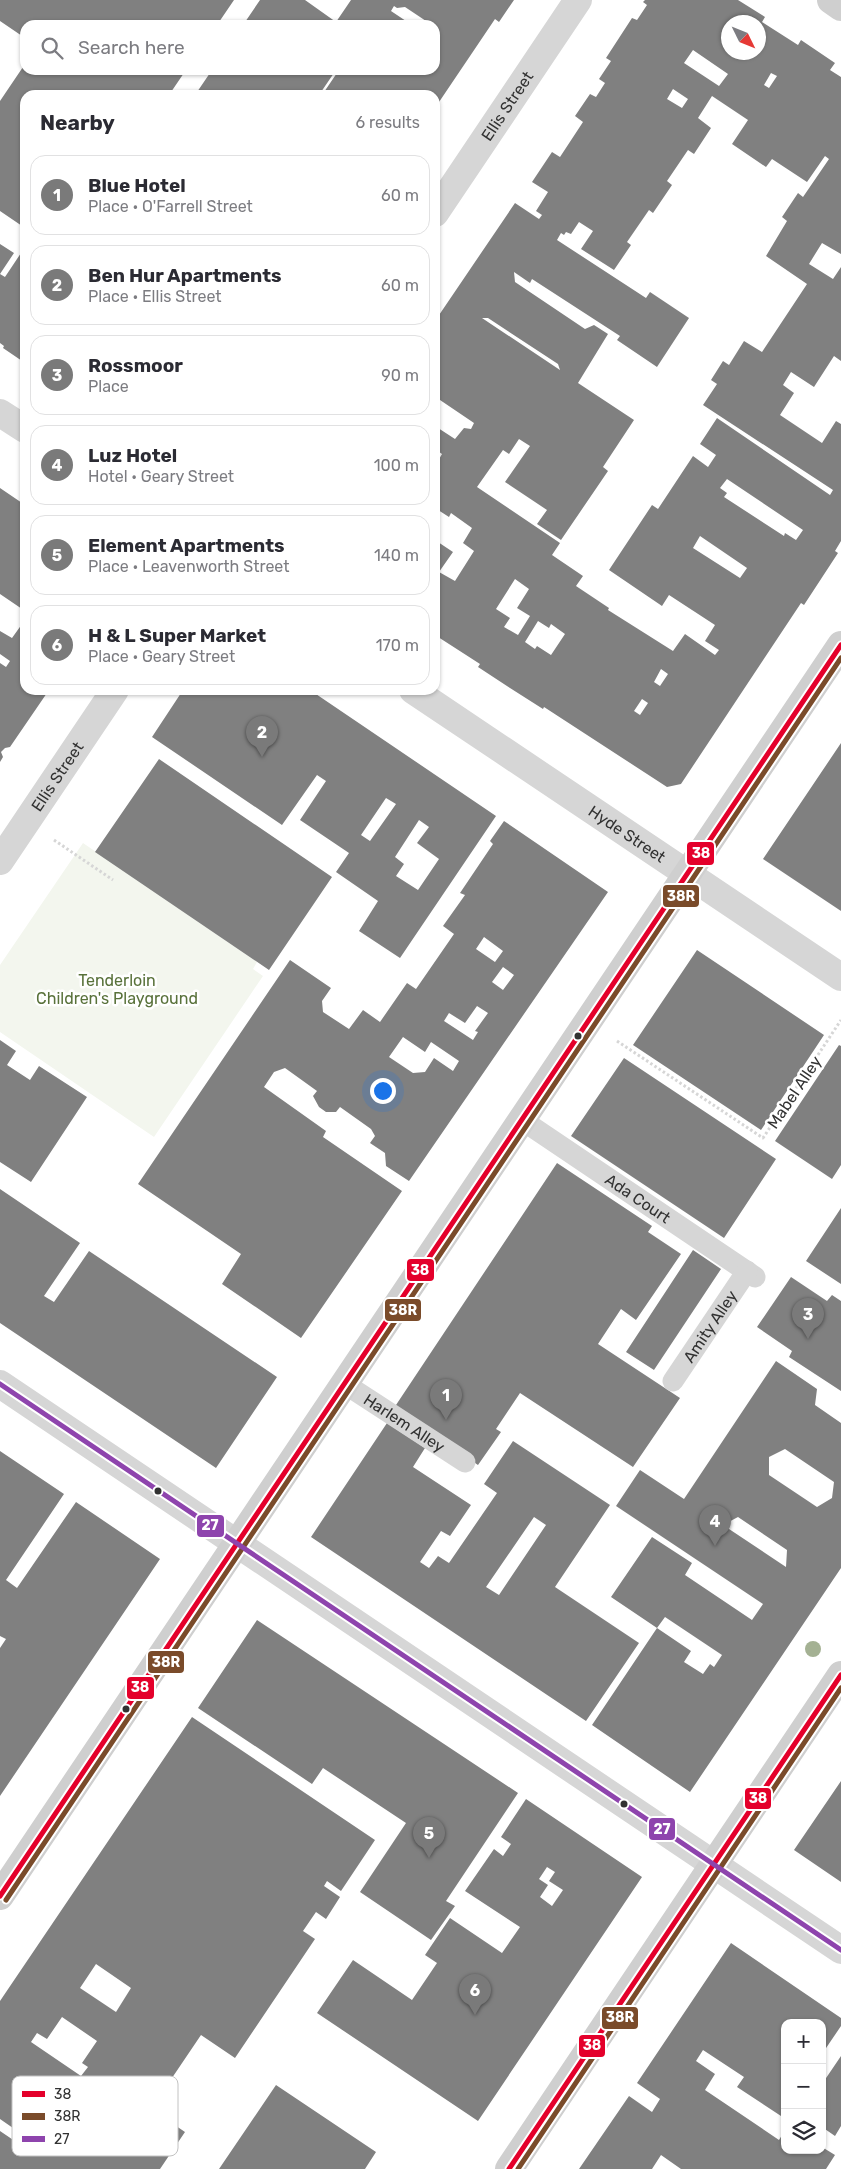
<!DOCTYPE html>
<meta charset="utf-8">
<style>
:root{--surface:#fff;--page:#f7f7f7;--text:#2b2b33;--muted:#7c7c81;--line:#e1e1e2;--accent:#7a7a7a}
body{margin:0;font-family:Rubik,sans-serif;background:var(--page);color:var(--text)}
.controls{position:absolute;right:15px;bottom:15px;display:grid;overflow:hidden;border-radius:10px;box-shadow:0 1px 4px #0004}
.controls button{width:45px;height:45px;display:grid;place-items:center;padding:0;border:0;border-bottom:1px solid var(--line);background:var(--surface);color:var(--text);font:25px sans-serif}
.compass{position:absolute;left:721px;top:15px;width:45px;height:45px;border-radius:50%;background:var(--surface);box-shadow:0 1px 4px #0004;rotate:133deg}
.you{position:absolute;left:382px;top:1090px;width:18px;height:18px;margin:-12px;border:4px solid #fff;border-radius:50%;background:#1a73e8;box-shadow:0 0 0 8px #1a73e833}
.badge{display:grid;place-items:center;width:32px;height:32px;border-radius:50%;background:var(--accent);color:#fff;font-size:16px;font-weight:700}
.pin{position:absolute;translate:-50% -41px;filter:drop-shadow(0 1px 2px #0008)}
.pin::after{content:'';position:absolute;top:26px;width:18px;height:15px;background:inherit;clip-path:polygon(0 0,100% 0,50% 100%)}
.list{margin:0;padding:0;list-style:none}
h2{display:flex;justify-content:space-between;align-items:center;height:65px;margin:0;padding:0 20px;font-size:21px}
h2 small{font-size:16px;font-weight:400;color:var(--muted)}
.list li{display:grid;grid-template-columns:32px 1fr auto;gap:15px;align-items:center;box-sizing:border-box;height:80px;margin:0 10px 10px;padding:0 10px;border:1px solid var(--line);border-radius:15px}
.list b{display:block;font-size:19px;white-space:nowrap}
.list p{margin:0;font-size:16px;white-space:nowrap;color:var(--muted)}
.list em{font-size:16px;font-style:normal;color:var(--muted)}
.icon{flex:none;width:28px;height:28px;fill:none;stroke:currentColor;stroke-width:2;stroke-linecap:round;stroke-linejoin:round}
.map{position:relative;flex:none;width:841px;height:2169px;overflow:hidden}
.search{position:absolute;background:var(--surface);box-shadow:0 1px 4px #0004;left:20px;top:20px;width:420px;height:55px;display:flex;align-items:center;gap:12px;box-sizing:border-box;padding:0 18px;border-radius:15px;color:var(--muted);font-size:19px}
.panel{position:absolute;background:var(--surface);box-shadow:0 1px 4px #0004;left:20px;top:90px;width:420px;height:605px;border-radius:15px}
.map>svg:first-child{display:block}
.green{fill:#f3f6ee}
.building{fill:#808080;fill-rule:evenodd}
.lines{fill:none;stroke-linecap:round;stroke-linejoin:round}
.path{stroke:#d6d6d6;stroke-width:3;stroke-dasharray:2.5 2.5;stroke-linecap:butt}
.service{stroke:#d6d6d6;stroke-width:21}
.minor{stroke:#d6d6d6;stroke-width:28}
.tertiary{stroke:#d6d6d6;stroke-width:28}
.secondary{stroke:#cfcfcf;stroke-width:28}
.bus-1-casing{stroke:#fff;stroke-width:9}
.bus-2-casing{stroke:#fff;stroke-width:9}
.bus-3-casing{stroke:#fff;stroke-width:9}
.bus-1{stroke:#e4002b;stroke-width:5}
.bus-2{stroke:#7a4b2a;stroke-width:5}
.bus-3{stroke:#8e44ad;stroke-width:5}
.tree{fill:#a4b193}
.bus-dot{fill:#323232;stroke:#fff;stroke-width:2}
.labels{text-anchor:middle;stroke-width:5;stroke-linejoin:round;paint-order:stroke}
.street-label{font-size:16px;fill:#323232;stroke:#fff}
.park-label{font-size:16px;fill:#59723b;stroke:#fff}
.key{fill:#fff;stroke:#c2c2c2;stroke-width:1}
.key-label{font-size:14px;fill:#323232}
.line-badge{stroke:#fff;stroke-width:2}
.badge-label{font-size:14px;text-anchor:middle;font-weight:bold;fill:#fff}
</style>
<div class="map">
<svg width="841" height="2169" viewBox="0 0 841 2169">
<rect width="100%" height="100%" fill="#fff"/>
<path class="green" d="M83 843 257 962 253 969 263 976 154 1137 0 1032V965Z"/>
<path class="building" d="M0 0H234L217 25H25V38L0 21Z
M260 0H305L336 22 351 0H514L499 22 495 19 435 108V95H322L339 70H408L411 72 413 70H435V39L438 35 435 34V25H432L405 7 397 8 394 6 391 11 412 25H243Z
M645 0H738L765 17 762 22 798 45 801 40 835 63 830 70 841 77V254L822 243 809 264 833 279 841 267V361L834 356 814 387 791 372 783 385 794 393 780 415 822 443 836 421 841 424V541L835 551 838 553 804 605 801 603 681 784 667 787 544 707 543 709 510 688 478 667 480 664 435 635V540L453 552 439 572 455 581 474 551 463 543 472 528 451 513 449 517 435 508V459L438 461 442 454 435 449V426L455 439 464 428 471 429 474 423 440 400 437 405 435 404V321L515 203 539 219 542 215 536 211 548 192 532 182 552 152 560 157 583 122 575 116 590 94 596 97 605 83 599 79 611 61 606 58 632 18 637 20 647 5 643 2ZM728 22H758V52H728ZM693 50 728 74 719 86 684 63ZM771 73 777 76 769 88 764 85ZM673 89 688 99 682 108 667 99ZM712 96 748 120 732 144 766 167 772 159 807 182 825 156 829 159 803 197 798 193 782 217 787 221 766 256 807 284 762 352 744 341 729 365 723 361 711 380 717 384 703 405 833 490 830 495 717 418 700 444 716 455 708 467 693 456 658 509 652 505 609 570 662 606 669 595 715 625 705 641 719 650 715 655 685 634 673 651 608 610 609 608 576 586 583 576 552 555 560 543 477 487 503 450 509 454 519 439 530 446 505 482 547 510 537 524 561 540 608 471 603 467 634 420 578 383 608 334 594 325 585 329 515 282 514 272 530 283 532 279 620 336 617 340 657 367 689 318 650 292 646 298 557 240 561 233 564 235 566 232 571 234 579 222 593 231 581 249 614 270 631 245 627 242 649 210 653 213 672 185 667 181 688 150 694 154 711 128 698 118ZM482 318H488L558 364 560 370ZM727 479 803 530 796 540 785 533 784 536 724 497 727 493 720 488ZM700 536 747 568 740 578 693 548ZM515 579 529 589 517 608 530 616 518 635 504 627 510 618 496 609ZM538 621 549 628 551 624 565 634 551 655 537 646 535 649 525 642ZM661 669 668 674 660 686 654 682ZM642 699 648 703 640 715 634 711Z
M25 64V70H186L169 95H25V228L0 211V101Z
M212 70H336L319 95H195Z
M0 244 14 253 0 274 5 277 25 247V363L3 348 4 346 0 343Z
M0 488 25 505V611L0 594Z
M22 624 25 626V690H49L10 747 5 748 1 752 3 757 0 762V663L6 667 10 661 0 654V631L12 638Z
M183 690H310L496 816 400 958 359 931 378 901 336 872 349 853 300 820 326 781 317 775 282 825 152 737ZM386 798 396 804 370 841 361 835ZM419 820 429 827 417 843 439 859 418 890 396 876 404 864 395 857Z
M841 743V911L763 859Z
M159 759 332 877 269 970 95 852Z
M504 821 608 892 409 1181 386 1166 385 1153 370 1143 375 1136 371 1129 340 1107 336 1112H326L319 1107 313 1096 317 1091 285 1068 274 1072 264 1087 326 1131 323 1137 402 1191 301 1338 222 1284 241 1254 138 1184 290 960 331 988 322 1001 323 1012 349 1029 363 1010 380 1022 407 983 416 989 454 934 443 926 465 895 460 893 493 844 490 841ZM484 937 503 951 495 962 476 949ZM503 967 514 975 503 990 492 982ZM477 1006 488 1013 475 1031 478 1032 473 1040 444 1021 449 1013 465 1023ZM403 1037 425 1052 431 1042 459 1061 453 1071 434 1058 425 1072 413 1073 389 1057Z
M697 950 824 1035 761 1130 633 1045Z
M0 1040 16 1051 7 1065 30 1080 39 1066 87 1097 31 1182 0 1162Z
M839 1045 841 1046V1165L832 1179 775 1141Z
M624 1058 776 1159 724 1238 571 1136Z
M557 1163 652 1226 648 1232 681 1254 636 1320 621 1309 598 1344 680 1398 633 1467 520 1393 496 1429 501 1432 478 1465 394 1408Z
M0 1189 80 1243 44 1296 54 1302 89 1251 277 1377 216 1468 0 1323Z
M841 1208V1284L806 1261Z
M693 1250 721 1269 654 1370 626 1352Z
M791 1277 827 1301 832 1295 841 1301V1391L789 1357 792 1351 757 1327Z
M776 1361 817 1389 815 1405 841 1423V1568L690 1792 592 1725 657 1628 691 1651 684 1662 703 1674 710 1664 714 1667 722 1655 665 1617 657 1628 611 1597 652 1537 692 1563 685 1575 752 1620 763 1604 616 1506 640 1470 684 1499ZM785 1449 834 1482 832 1498 817 1507 769 1475V1457ZM738 1517 787 1550 786 1567 723 1525Z
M387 1423 425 1448 413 1467 471 1505 450 1536 441 1531 420 1562 429 1568 438 1556 449 1563 497 1493 484 1484 513 1441 610 1505 555 1587 639 1643 586 1721 311 1537ZM534 1517 546 1525 499 1595 486 1587Z
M0 1451 64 1494 6 1580 17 1588 76 1502 160 1559 0 1796V1648L6 1639 0 1636Z
M257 1620 518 1793 446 1901 455 1906 431 1940 360 1892 406 1823 323 1768 312 1784 198 1708Z
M192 1717 375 1840 341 1891 327 1881 324 1886 340 1897 326 1919 316 1912 303 1931 315 1939 235 2058 201 2035 151 2109 185 2132 160 2169H0V2131L31 2152 36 2144 0 2119V2001ZM96 1964 131 1988 116 2012 80 1988ZM62 2017 97 2041 82 2063 88 2067 81 2076 31 2042 37 2033 47 2039Z
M841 1781V1882L794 1850Z
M526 1799 642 1877 478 2121 317 2013 353 1960 412 2000 437 1963 425 1955 450 1918 502 1953 520 1927 465 1891 494 1849 503 1856 511 1844 501 1837ZM547 1867 555 1872 549 1881 563 1890 552 1906 540 1897 548 1885 539 1879Z
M731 1943 841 2018V2026L822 2054V2023H785V2110L781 2116 737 2087 744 2077 703 2050 696 2061 715 2074 705 2090 779 2140 785 2130V2150H822V2147L835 2155 826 2169H681L661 2155 652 2169H579L629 2096 652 2112 660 2099 637 2083Z
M841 2056V2126L835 2136 822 2127V2084Z
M276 2085 376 2152 365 2169H219Z"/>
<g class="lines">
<path class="path" d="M54 840 113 880
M617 1041 763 1138 841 1020"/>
<g class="service">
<path id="s1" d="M522 1120 755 1277"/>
<path id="s2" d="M673 1381 747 1271"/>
<path id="s3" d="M345 1384 465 1462"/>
</g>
<g class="minor">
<path id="s4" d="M435 213 578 0"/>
<path id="s5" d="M0 861 115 690"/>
</g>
<g class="tertiary">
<path d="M0 413 25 429"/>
<path id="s6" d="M413 690 841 977"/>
<path d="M0 1384 841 1950"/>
</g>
<path class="secondary" d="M831 0 841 7
M0 1896 841 645
M509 2169 841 1675"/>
<g class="bus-1-casing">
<path id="bus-1" d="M0 1896 841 645
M509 2169 841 1675"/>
</g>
<g class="bus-2-casing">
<path id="bus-2" d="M6 1900 841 658
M518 2169 841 1688"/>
</g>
<g class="bus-3-casing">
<path id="bus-3" d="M0 1384 841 1950"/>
</g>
<use href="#bus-1" class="bus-1"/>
<use href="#bus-2" class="bus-2"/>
<use href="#bus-3" class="bus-3"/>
</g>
<circle class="tree" cx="813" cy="1649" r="8"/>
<g class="bus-dot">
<circle cx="578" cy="1036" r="4.5"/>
<circle cx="158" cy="1491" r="4.5"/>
<circle cx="126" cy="1709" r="4.5"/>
<circle cx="624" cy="1804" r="4.5"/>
</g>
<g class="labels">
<g class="street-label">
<text dy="6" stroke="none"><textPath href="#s4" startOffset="129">Ellis Street</textPath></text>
<text dy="6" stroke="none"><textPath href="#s5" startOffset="102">Ellis Street</textPath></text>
<text dy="6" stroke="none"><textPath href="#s6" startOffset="258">Hyde Street</textPath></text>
<text transform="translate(794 1092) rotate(-56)" y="6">Mabel Alley</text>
<text dy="6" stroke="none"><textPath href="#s1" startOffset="140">Ada Court</textPath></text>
<text dy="6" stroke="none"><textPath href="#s2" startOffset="66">Amity Alley</textPath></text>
<text dy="6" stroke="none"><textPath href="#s3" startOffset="71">Harlem Alley</textPath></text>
</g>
<g class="park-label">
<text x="117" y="986">Tenderloin<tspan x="117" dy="18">Children's Playground</tspan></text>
</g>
</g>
<rect x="12" y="2076" width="166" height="80" rx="8" class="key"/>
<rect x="22" y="2091" width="23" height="6" fill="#e4002b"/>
<rect x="22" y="2113" width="23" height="7" fill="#7a4b2a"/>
<rect x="22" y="2136" width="23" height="6" fill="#8e44ad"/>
<g class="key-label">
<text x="54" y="2099">38</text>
<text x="54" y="2121">38R</text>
<text x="54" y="2144">27</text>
</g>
<g class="line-badge">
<rect x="686" y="841" width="29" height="25" rx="5" fill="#e4002b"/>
<rect x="662" y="884" width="38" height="24" rx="5" fill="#7a4b2a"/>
<rect x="406" y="1258" width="29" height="24" rx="5" fill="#e4002b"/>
<rect x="384" y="1298" width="38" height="24" rx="5" fill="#7a4b2a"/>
<rect x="196" y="1514" width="29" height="24" rx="5" fill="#8e44ad"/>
<rect x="147" y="1650" width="38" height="24" rx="5" fill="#7a4b2a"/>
<rect x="126" y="1676" width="29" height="24" rx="5" fill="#e4002b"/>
<rect x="744" y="1787" width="28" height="23" rx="5" fill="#e4002b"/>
<rect x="648" y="1817" width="28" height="24" rx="5" fill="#8e44ad"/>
<rect x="601" y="2006" width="38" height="24" rx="5" fill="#7a4b2a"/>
<rect x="578" y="2034" width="28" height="24" rx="5" fill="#e4002b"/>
</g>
<g class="badge-label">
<text x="701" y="858">38</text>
<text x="681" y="901">38R</text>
<text x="420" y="1275">38</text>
<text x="403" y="1315">38R</text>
<text x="210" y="1530">27</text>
<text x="166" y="1667">38R</text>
<text x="140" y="1692">38</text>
<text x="758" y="1803">38</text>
<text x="662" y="1834">27</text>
<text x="620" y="2022">38R</text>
<text x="592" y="2050">38</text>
</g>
</svg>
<div class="controls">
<button>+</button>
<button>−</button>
<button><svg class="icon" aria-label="layers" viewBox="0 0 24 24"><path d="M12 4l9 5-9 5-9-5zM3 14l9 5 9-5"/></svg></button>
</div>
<svg class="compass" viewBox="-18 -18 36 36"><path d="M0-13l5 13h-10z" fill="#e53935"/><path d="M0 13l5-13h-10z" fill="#7c7c81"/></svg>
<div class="you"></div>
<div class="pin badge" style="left:446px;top:1420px">1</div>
<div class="pin badge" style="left:262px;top:757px">2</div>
<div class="pin badge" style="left:808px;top:1339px">3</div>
<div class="pin badge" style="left:715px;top:1546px">4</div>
<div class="pin badge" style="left:429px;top:1858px">5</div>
<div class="pin badge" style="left:475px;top:2015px">6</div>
<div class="search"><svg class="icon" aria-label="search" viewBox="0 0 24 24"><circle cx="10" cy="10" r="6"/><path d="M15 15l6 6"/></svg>Search here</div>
<section class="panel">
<h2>Nearby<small>6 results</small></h2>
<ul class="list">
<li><span class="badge">1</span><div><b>Blue Hotel</b><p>Place · O'Farrell Street</p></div><em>60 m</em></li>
<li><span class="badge">2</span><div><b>Ben Hur Apartments</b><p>Place · Ellis Street</p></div><em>60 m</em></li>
<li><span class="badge">3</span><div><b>Rossmoor</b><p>Place</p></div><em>90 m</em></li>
<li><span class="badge">4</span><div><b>Luz Hotel</b><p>Hotel · Geary Street</p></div><em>100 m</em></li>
<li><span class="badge">5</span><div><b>Element Apartments</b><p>Place · Leavenworth Street</p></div><em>140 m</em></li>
<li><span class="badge">6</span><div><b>H &amp; L Super Market</b><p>Place · Geary Street</p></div><em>170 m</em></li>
</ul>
</section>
</div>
